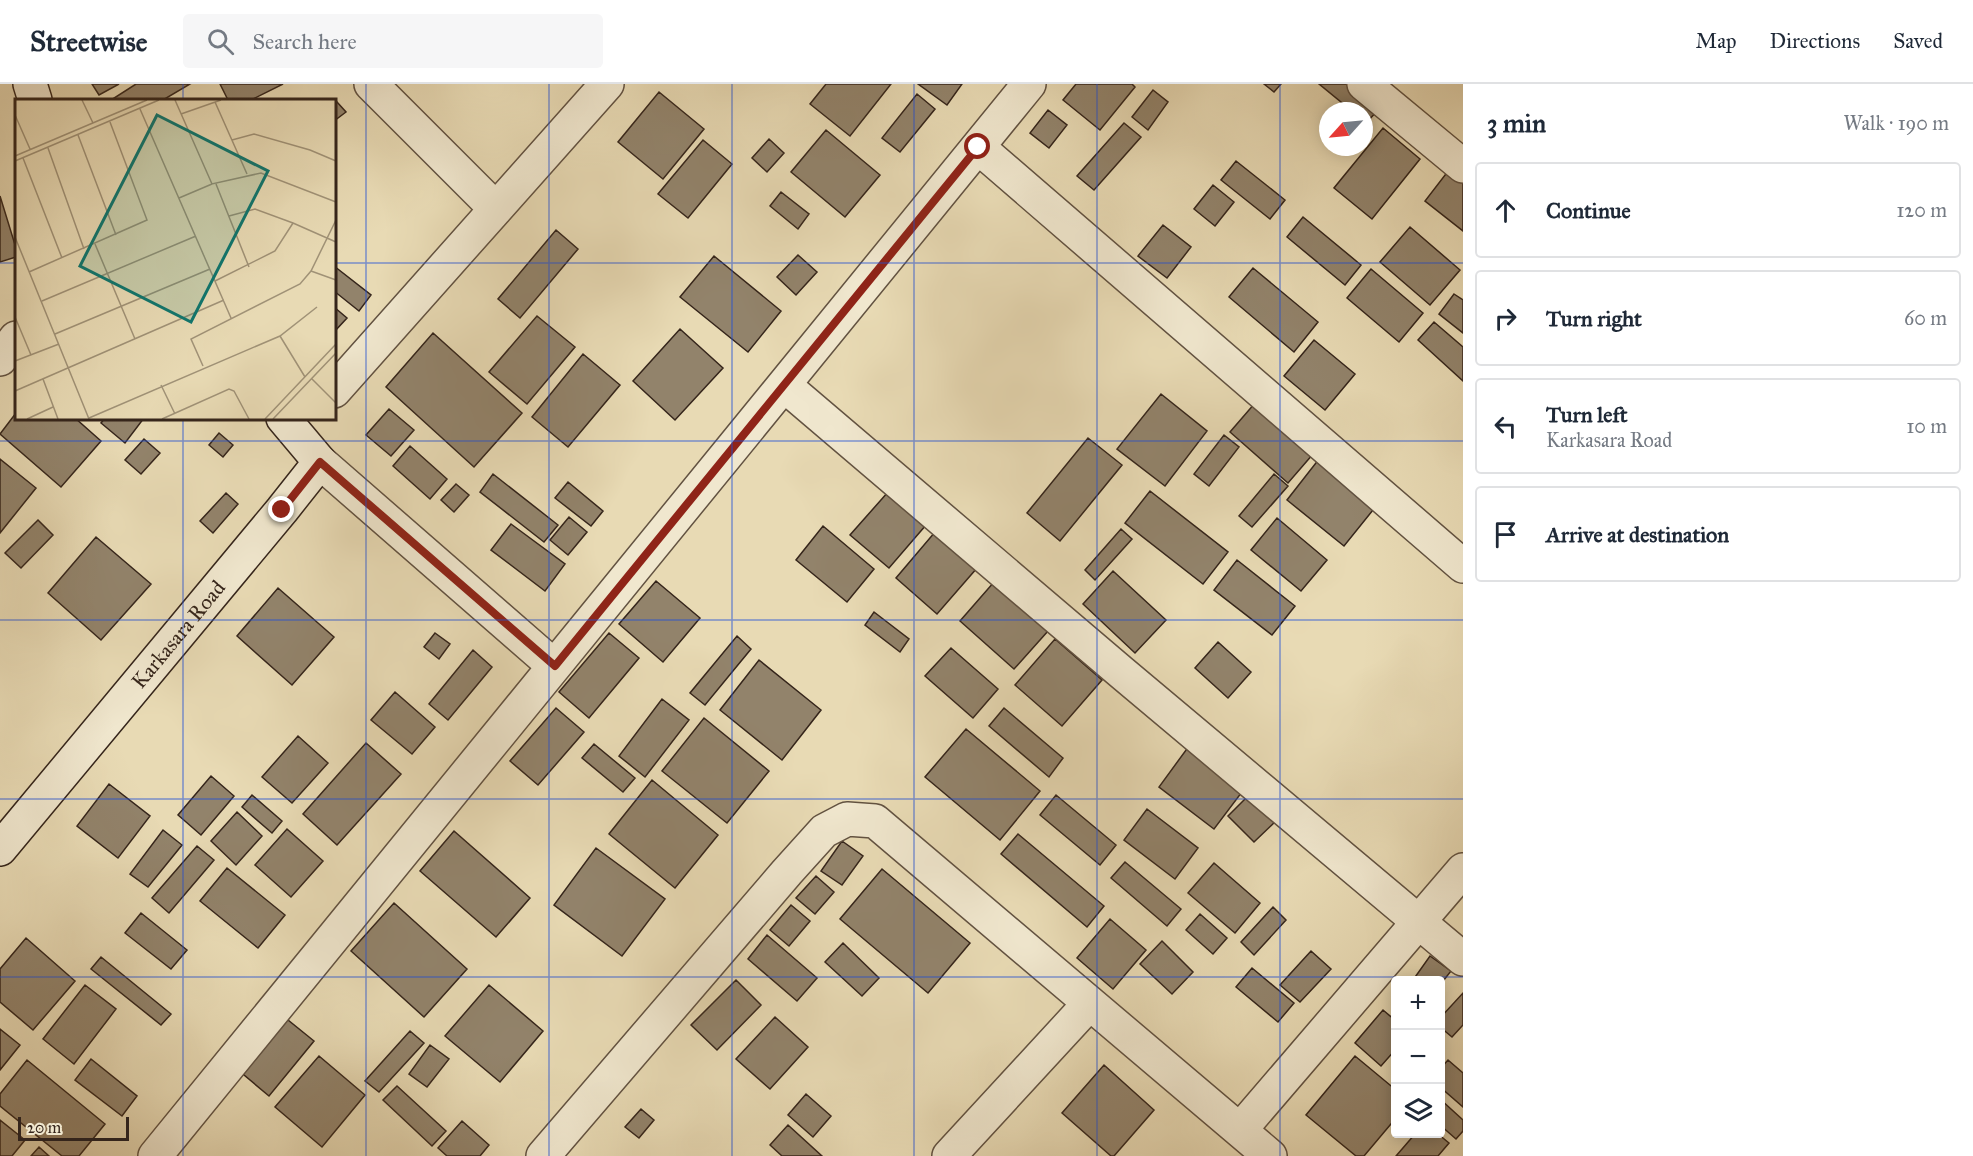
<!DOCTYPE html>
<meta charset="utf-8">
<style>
:root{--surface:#fff;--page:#f6f6f7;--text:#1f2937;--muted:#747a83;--line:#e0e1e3}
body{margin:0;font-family:"IM FELL Great Primer",serif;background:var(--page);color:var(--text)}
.controls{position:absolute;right:18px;bottom:18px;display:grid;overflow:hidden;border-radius:6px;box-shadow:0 3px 15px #0003}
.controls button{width:54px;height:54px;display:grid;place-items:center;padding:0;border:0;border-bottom:2px solid var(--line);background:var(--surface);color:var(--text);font:30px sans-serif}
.compass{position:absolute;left:1319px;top:18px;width:54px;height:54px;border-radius:50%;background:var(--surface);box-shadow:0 3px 15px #0003;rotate:243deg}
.scale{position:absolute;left:18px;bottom:15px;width:111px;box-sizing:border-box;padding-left:6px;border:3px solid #35251b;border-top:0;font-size:16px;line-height:21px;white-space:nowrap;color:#35251b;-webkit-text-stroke:4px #f0e7ce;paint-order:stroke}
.stop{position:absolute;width:18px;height:18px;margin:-14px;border:4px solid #8f2418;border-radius:50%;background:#fff}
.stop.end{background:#8f2418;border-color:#fff;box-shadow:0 2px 6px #0008}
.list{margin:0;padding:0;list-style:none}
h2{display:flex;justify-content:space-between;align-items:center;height:78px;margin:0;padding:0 24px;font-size:26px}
h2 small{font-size:20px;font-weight:400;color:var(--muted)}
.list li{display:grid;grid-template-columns:39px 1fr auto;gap:18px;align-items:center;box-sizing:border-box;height:96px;margin:0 12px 12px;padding:0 12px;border:2px solid var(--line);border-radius:6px}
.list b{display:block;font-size:22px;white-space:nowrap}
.list p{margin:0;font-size:20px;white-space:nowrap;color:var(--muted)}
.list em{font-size:20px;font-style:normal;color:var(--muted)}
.icon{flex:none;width:33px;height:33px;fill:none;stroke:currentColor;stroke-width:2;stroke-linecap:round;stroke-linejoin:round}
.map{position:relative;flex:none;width:1463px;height:1072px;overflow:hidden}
header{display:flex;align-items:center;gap:36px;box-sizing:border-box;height:84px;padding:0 30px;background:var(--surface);border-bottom:2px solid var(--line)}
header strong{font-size:28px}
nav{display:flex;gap:33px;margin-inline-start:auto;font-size:21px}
.search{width:420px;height:54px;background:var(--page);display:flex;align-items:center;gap:15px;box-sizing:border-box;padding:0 21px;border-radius:6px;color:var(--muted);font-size:22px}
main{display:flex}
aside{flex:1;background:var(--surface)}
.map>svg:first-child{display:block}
.building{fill:#92836b;stroke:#35251b;stroke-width:1.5}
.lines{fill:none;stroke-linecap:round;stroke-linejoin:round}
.minor-casing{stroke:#625241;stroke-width:36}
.secondary-casing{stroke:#35251b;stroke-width:36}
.minor{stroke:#f0e7ce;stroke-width:33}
.secondary{stroke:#f0e7ce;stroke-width:33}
.route{stroke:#8f2418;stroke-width:8}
.grid{fill:none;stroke:#1d4ed8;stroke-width:1.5;stroke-opacity:0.55}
.labels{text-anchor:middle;stroke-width:6;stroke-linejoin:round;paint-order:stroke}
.street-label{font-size:21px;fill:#35251b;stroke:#f0e7ce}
.inset-road{fill:none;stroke:#a09277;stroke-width:1.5}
.view{fill:#0f766e;fill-opacity:0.15;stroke:#0f766e;stroke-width:3}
.inset-edge{fill:none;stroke:#35251b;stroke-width:3}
</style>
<header>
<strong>Streetwise</strong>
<div class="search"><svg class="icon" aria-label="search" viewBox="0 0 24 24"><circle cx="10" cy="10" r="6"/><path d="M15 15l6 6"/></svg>Search here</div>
<nav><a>Map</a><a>Directions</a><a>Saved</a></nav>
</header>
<main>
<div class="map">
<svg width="1463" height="1072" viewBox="0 0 1463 1072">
<rect width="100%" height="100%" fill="#e8dab4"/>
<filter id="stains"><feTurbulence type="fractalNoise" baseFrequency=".00333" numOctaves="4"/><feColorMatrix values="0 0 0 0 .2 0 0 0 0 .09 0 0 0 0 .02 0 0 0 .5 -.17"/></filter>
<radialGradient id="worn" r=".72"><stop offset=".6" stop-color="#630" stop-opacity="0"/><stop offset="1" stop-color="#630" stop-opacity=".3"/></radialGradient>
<path class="building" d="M92 0H119L99 11Z
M136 0H190L163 16H111Z
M220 0H283L251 16H228Z
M826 0H891L850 52 810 20Z
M918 0H962L947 21Z
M1076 0H1132L1135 3 1100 46 1063 16Z
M1264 0H1281L1274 8Z
M1319 0H1349L1379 25 1366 39 1364 37V27H1352Z
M1153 6 1168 18 1148 46 1132 33Z
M659 8 704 45 663 95 618 58Z
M917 10 935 25 900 68 882 54Z
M337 18 346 28 334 37V20Z
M1048 26 1067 41 1049 64 1030 49Z
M1124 39 1141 53 1094 106 1077 92Z
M1383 44 1420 75 1372 135 1334 104Z
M826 46 880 91 845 133 791 88Z
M769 55 784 69 767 88 752 74Z
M703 56 732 80 688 134 658 110Z
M1236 77 1285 116 1270 135 1221 96Z
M1452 82 1463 90V147L1425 117Z
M1213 101 1234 118 1215 142 1194 125Z
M781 108 809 130 798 145 770 122Z
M0 112 16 164V173L0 178Z
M1303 133 1361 181 1345 201 1287 153Z
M1163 141 1191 163 1167 194 1138 172Z
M1410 143 1460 186 1430 221 1380 178Z
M556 146 578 165 520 234 498 215Z
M798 171 817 188 796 211 777 193Z
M714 172 781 227 748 268 680 213Z
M334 182 371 211 359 227 334 207Z
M1253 184 1318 238 1294 268 1229 213Z
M1371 185 1423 229 1399 258 1347 214Z
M1454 210 1463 216V249L1439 230Z
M334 223 347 234 334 248Z
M537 232 575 263 527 320 489 288Z
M1434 238 1463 263V297L1418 256Z
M680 245 723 284 675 336 633 297Z
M433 249 522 329 474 383 386 303Z
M1314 256 1355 290 1325 326 1284 292Z
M583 270 620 301 568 363 532 333Z
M1161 310 1207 347 1165 402 1117 365Z
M1255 319 1313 370 1288 399 1230 348Z
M389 325 414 346 391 372 366 351Z
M16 329V334H75L101 357 61 403 0 350Z
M105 334H144L125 359 101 339Z
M219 349 233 361 223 373 209 361Z
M1224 351 1239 363 1209 402 1194 390Z
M1088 354 1122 381 1060 457 1027 429Z
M144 355 160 369 141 390 125 376Z
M410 362 447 395 430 415 393 382Z
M0 375 36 404 0 449Z
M1319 375 1377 421 1344 462 1287 416Z
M493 390 558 441 544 458 480 408Z
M1274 390 1288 402 1252 443 1239 432Z
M568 398 603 427 591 442 555 414Z
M456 400 469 411 454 428 441 416Z
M1150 407 1228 468 1203 500 1125 439Z
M888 408 926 441 889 484 850 451Z
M226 409 238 420 213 449 200 437Z
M569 433 587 448 568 471 550 456Z
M1277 434 1327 476 1301 507 1251 466Z
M38 436 53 451 21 484 5 469Z
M511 440 565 480 545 507 491 466Z
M823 442 874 485 847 518 796 476Z
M1121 445 1132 455 1095 496 1085 486Z
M935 448 977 484 937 530 896 494Z
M96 453 151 500 101 556 48 509Z
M1237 476 1295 522 1272 551 1214 506Z
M1113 487 1166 536 1135 569 1083 520Z
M656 497 700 534 663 578 619 540Z
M994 498 1048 547 1014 585 960 537Z
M278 504 334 553 292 601 237 552Z
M874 528 909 555 900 568 865 541Z
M435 549 450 560 439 575 424 563Z
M609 549 639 574 589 634 559 608Z
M737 552 751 565 705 621 690 609Z
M1055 555 1102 596 1062 642 1015 601Z
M1218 558 1251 588 1228 614 1195 584Z
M951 564 998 605 973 634 925 592Z
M473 566 492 583 448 636 429 620Z
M759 576 821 626 782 676 720 626Z
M395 608 435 643 412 670 371 636Z
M662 615 689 636 645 693 619 672Z
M556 624 584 648 538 701 510 677Z
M1004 624 1063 674 1049 693 989 642Z
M704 634 769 687 727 739 662 687Z
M966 645 1040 707 1000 756 925 693Z
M298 652 328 679 292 719 262 693Z
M366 659 401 690 337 761 303 730Z
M594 660 635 694 623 708 582 674Z
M1189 662 1245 704 1214 745 1159 703Z
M211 692 234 712 201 751 178 731Z
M652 696 718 751 675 804 609 750Z
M109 700 150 732 118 774 77 742Z
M1252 708 1278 735 1254 758 1228 732Z
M252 711 282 737 272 749 242 723Z
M1056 711 1116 761 1100 781 1040 731Z
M1147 725 1198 764 1175 795 1124 756Z
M237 728 262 752 236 781 211 757Z
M287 745 323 777 291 813 255 781Z
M163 746 182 761 148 803 130 790Z
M454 747 530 814 496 853 420 787Z
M1018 750 1104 822 1087 843 1001 770Z
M842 757 863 772 842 801 821 787Z
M197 762 214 776 169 829 152 814Z
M596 764 665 815 622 872 554 821Z
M1125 778 1181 825 1167 842 1111 794Z
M1214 779 1260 819 1235 849 1188 809Z
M227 784 285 831 258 864 200 817Z
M882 785 970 859 928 909 840 835Z
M816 792 834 808 815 830 796 814Z
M394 819 467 885 424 933 351 867Z
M791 821 810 837 789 862 770 846Z
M1273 823 1286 836 1254 871 1241 858Z
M141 829 187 866 171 885 125 849Z
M1200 830 1227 854 1213 870 1186 846Z
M1110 835 1146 866 1113 905 1077 874Z
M767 851 817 894 797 917 748 875Z
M26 854 75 897 33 946 0 918V885Z
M1162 857 1193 888 1172 910 1140 880Z
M843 859 879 894 862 912 825 878Z
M1311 867 1331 885 1300 918 1280 901Z
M1430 872 1451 887 1440 901V896H1413Z
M101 873 171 930 161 941 91 885Z
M1252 884 1294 919 1278 938 1236 903Z
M736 896 761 921 717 966 691 941Z
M85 901 116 925 74 980 43 955Z
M489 901 543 947 500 998 445 952Z
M1463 909V941L1452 953 1440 943V934Z
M1383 926 1396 937V965L1381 982 1355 959Z
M283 932 314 957 269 1012 238 986Z
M775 933 808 963 770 1005 736 975Z
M0 945 20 961 0 986Z
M410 947 424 959 379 1008 365 997Z
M430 961 449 975 427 1003 409 990Z
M319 972 365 1011 322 1063 275 1023Z
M1355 972 1396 1006V1034L1364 1072H1356L1306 1031Z
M91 975 137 1012 122 1032 75 996Z
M27 976 105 1040 79 1072H62L0 1022V1010Z
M1448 976 1463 989V1023L1440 1003V985Z
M1104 981 1154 1026 1114 1072H1111L1062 1029Z
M397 1002 446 1047 432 1062 383 1016Z
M806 1010 831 1032 813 1053 788 1031Z
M1440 1015 1463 1036V1047L1456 1055 1440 1041Z
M641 1025 654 1036 639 1054 625 1043Z
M0 1036 25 1056 12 1072H0Z
M462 1037 489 1061 480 1072H447L438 1064Z
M788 1041 822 1072H782L770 1061Z
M1415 1050H1438L1449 1059 1438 1072H1396Z
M39 1063 49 1072H31Z"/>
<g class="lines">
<g class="minor-casing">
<path id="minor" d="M371 0 496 125
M1364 0 1463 82
M978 63 1463 482
M0 275 16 254
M784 301 1121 588 1463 875
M334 307 607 0
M320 378 554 582
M1240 1046 1463 786
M155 1072 1029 0
M543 1072 787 788 824 747 847 735 875 737 1270 1072
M949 1072 1089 920"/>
</g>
<g class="secondary-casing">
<g id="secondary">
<path d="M30 0 35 16"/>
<path id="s1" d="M0 765 282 426 320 378 283 334"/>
</g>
</g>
<use href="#minor" class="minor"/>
<use href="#secondary" class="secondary"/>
</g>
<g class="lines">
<path class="route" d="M282 426 320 378 555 582 978 63"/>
</g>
<path class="grid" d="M183 0V16M366 0V1072M549 0V1072M732 0V1072M914 0V1072M1097 0V1072M1280 0V1072M0 179H16M334 179H1463M183 334V1072M0 357H1463M0 536H1463M0 715H1463M0 893H1463"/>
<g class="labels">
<g class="street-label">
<text dy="7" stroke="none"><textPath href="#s1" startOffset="279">Karkasara Road</textPath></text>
</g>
</g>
<g transform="translate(15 15)">
<rect width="321" height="321" fill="#e8dab4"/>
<path class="inset-road" d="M67 1 78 24M160 1 197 85 246 74 321 103M200 3 232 75M125 10 216 219M166 15 206 1M0 16 15 50M63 36 101 136M217 41 239 35 295 51 321 62M33 49 69 150M0 57 132 1M8 59 47 159M0 62 144 1M201 85 234 168M164 99 197 85M214 117 240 110 278 124M0 138 74 320M80 145 120 240M296 172 321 181M14 173 132 121 95 23M200 182 260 152 278 124 321 143M27 202 181 137M0 218 16 256M40 235 195 170M265 237 290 278M0 262 44 245M188 267 176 240 285 185 296 172 321 121M28 280 43 320M297 280 321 304M146 286 160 315M0 292 209 201M74 319 265 237 302 208M12 320 38 308M147 320 214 290 219 292 234 320M250 320 321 245M258 320 321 254"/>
<path class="view" d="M142 16 253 72 176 223 65 167Z"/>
<rect width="321" height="321" class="inset-edge"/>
</g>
<rect width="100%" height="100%" filter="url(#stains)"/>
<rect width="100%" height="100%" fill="url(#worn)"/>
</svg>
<div class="controls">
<button>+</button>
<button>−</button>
<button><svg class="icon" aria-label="layers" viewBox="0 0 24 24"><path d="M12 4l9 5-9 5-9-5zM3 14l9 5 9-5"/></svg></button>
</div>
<svg class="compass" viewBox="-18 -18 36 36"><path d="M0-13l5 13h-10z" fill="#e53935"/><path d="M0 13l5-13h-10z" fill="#747a83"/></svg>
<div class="scale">20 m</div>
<div class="stop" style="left:978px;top:63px"></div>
<div class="stop end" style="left:282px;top:426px"></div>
</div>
<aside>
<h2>3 min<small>Walk · 190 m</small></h2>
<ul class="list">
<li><svg class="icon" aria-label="ahead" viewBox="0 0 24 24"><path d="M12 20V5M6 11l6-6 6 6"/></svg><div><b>Continue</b></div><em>120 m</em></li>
<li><svg class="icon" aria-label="right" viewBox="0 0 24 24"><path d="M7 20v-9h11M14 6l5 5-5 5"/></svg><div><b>Turn right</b></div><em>60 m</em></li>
<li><svg class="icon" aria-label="left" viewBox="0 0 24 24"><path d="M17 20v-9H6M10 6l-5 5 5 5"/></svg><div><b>Turn left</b><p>Karkasara Road</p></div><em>10 m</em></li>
<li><svg class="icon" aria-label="arrive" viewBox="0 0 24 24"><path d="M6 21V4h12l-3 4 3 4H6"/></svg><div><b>Arrive at destination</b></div></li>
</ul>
</aside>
</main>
